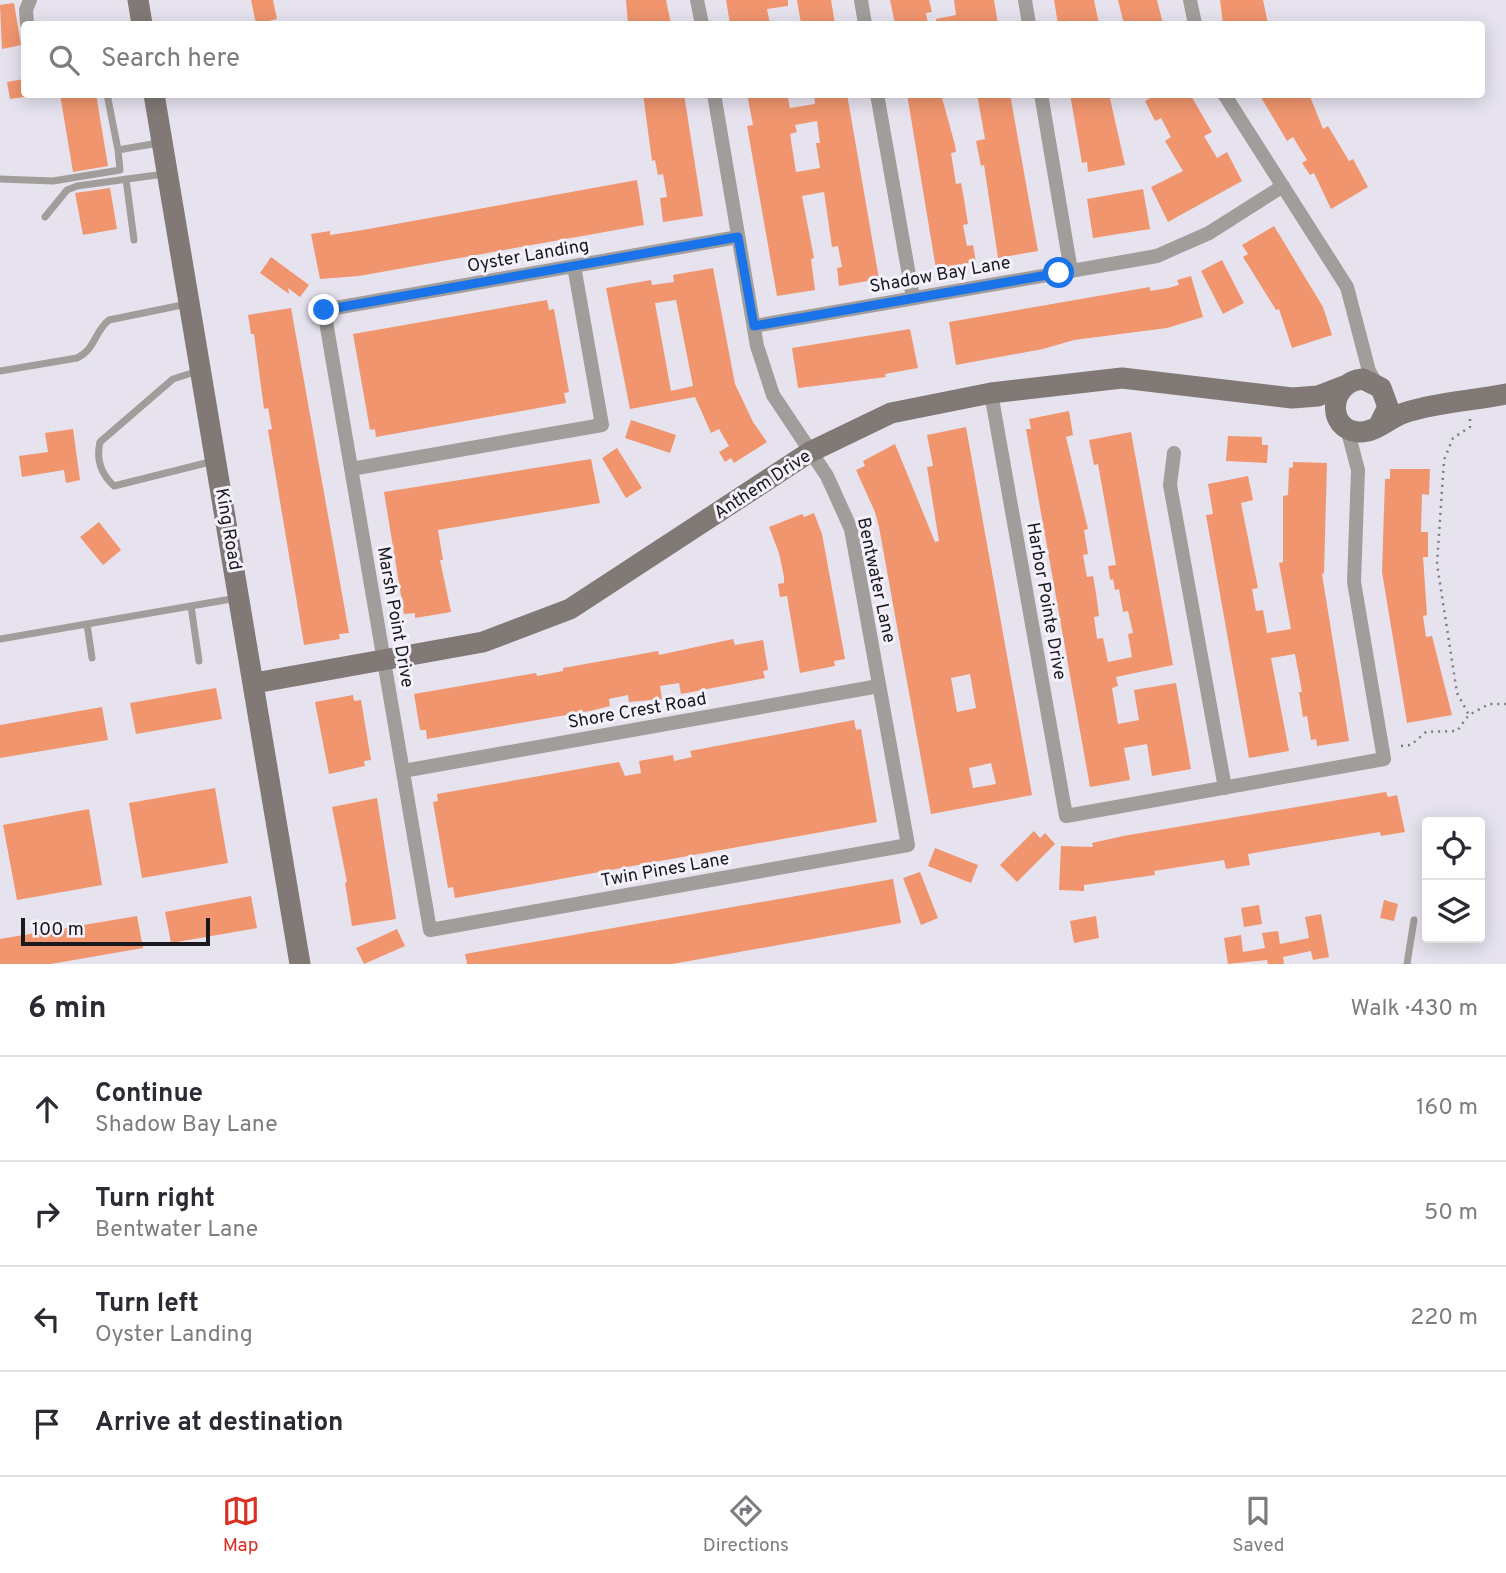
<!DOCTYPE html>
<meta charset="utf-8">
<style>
:root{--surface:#fff;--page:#f7f7f7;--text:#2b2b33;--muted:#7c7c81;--line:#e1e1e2;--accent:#d93025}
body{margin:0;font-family:Overpass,sans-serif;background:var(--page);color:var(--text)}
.controls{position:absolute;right:21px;bottom:21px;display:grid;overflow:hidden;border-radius:7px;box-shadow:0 4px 18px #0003}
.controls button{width:63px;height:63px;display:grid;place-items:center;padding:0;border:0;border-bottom:2px solid var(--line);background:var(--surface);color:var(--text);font:35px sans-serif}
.scale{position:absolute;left:21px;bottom:18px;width:189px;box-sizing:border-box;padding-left:7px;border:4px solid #19181c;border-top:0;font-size:19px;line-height:24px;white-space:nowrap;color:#19181c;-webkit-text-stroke:5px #f4f1fc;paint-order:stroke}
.stop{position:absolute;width:21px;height:21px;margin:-16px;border:5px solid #1a73e8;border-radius:50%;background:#fff}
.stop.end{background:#1a73e8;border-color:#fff;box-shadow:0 2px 7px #0008}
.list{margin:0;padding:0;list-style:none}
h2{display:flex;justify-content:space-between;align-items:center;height:91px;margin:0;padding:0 28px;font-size:30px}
h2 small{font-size:23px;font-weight:400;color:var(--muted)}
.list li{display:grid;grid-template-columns:46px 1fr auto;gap:21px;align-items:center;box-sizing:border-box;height:105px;padding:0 28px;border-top:2px solid var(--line)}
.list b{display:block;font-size:26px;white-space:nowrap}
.list p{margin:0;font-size:23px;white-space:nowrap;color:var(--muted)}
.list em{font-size:23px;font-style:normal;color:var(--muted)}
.icon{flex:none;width:38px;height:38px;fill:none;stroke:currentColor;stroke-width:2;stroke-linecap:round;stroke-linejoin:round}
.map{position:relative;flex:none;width:1506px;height:964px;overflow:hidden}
.search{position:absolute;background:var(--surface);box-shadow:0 4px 18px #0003;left:21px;right:21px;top:21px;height:77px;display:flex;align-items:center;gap:18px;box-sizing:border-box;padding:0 24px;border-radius:7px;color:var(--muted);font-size:26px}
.sheet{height:511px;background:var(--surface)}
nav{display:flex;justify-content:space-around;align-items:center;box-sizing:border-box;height:98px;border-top:2px solid var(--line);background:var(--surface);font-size:19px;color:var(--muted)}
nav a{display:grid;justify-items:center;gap:4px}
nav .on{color:var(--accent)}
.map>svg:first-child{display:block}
.building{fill:#f0956e;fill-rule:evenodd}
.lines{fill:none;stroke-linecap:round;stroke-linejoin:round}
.path{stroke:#7d7b82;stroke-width:2.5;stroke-dasharray:2 5;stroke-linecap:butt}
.lane{stroke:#a19d9a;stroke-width:7}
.street{stroke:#a19d9a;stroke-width:14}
.secondary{stroke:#807975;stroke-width:21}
.route{stroke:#1a73e8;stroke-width:9}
.labels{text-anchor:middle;stroke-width:6;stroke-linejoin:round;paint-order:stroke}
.street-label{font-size:18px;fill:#19181c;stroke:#f4f1fc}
</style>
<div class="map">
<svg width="1506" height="964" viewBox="0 0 1506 964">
<rect width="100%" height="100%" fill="#e6e3ef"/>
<path class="building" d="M251 0H273L277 19 256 24Z
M626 0H666L671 24H628Z
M726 0H788V6L767 9 770 24H730Z
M797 0H831L835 24H801Z
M890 0H929L932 12 926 13 928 24H895Z
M954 0H994L998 24H936V19L956 15Z
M1054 0H1094L1099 24H1058Z
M1118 0H1157L1163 24H1124Z
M1220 0H1263L1268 24H1223Z
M14 3 21 45 2 49 0 5Z
M24 79V97L10 99 7 82Z
M60 94H96L108 166 73 172Z
M643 94H684L703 216 663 222 660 198 667 197 663 174 658 175 655 160 652 161Z
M747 94H787L790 108 815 104 814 94H847L879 279 839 286 837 268 842 267 838 246 832 247 824 192 802 196 814 258 811 259 815 290 777 296 747 126 753 125ZM817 121 820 143H816L820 168 796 172 790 134 797 132 795 125Z
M907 94H941L955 145 956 152 951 153 956 184 961 183 964 199 968 224 963 225 967 246 973 245 976 262 936 269Z
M977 94H1010L1038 251 998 258 984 165 981 166 976 141 985 139Z
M1070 94H1109L1125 165 1088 172 1087 162 1082 163Z
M1158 94H1190L1212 132 1204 136 1217 158 1227 152 1242 181 1168 222 1151 187 1183 171 1165 141 1171 137 1161 118 1155 121 1145 101Z
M1259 94H1309L1323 129 1328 126 1349 161 1353 159 1368 187 1331 209 1314 173 1310 175 1302 163 1307 160 1293 137 1287 141Z
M637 180 644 225 359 276 320 279 311 234 330 231V235L363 230Z
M110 188 117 229 83 235 75 193Z
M1143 189 1150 229 1093 238 1087 199Z
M1274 226 1323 307 1332 335 1292 348 1279 309 1276 310 1243 257 1248 254 1242 245Z
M271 257 309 285 300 297 288 288 289 294 260 273Z
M1222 260 1244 303 1223 314 1201 271Z
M713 268 735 384 753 422 767 442 734 463 731 458 725 462 719 452 729 446 719 429 711 433 695 397 630 409 606 288 651 280 652 285 674 282 673 275ZM676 300 693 386 671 391 655 303Z
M1191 276 1203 317 1167 328 1074 340 1043 349 956 365 949 322 1150 287V291L1168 288 1179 285 1177 280Z
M547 300 549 310 554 309 569 392 564 393 566 403 376 437 375 429 370 430 353 334Z
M291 308 349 633 339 634 340 639 304 645 268 430 272 429 268 408 264 409 254 334H251L248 315Z
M910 329 918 368 885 374 886 377 798 388 792 348Z
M1069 411 1073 435 1066 437 1088 529 1084 530 1088 554 1083 555 1087 577 1093 576 1096 593 1099 616 1094 617 1097 639 1103 638 1108 662 1132 657 1128 634 1133 633 1128 611 1123 612 1119 589 1115 590 1113 579 1110 580 1108 566 1116 565 1098 464 1094 465 1089 440 1131 432 1173 665 1116 677 1118 686 1112 688 1118 724 1139 720 1134 690 1176 683 1191 769 1152 776 1147 744 1124 748 1130 780 1090 787 1026 429H1031L1029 419Z
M631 420 676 435 670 453 625 438Z
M966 427 1032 795 931 814 879 527 875 512 856 470 865 466 863 461 895 444 935 542 939 541 927 467 933 466 927 435ZM970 674 976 708 957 712 951 678ZM991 763 996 784 973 788 969 768Z
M73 429 80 480 66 483 64 470 22 477 19 456 48 452 45 433Z
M1228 436 1262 437V445H1268L1267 463 1226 461Z
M617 448 642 488 626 498 602 458Z
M591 459 600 503 438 530 443 560H440L451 612 415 618V613L404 614 384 492Z
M1293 462 1327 463 1324 573 1322 574 1349 741 1317 746 1316 739 1311 740 1307 716 1303 717 1299 692H1302L1295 654 1271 658 1289 751 1249 758 1206 515 1213 514 1208 484 1248 476 1253 500 1241 503 1258 588 1252 589 1256 611 1263 610 1267 633 1291 629 1279 563 1283 562V496L1288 495 1289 468 1293 467Z
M1390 469H1430L1429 495 1422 494 1421 532H1428V557H1423L1427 615 1423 616 1426 637 1432 636 1452 715 1407 723 1382 572 1385 479H1390Z
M814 513 822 534 845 659 834 661 835 666 800 673 787 596 780 597 778 584 784 583V577L779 553 769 527 802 514 804 517Z
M99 522 121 550 103 565 80 537Z
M733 639 735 645 763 640 768 670 763 671 765 678 681 694 679 683 660 686 662 699 629 702 628 695 609 699 610 706 590 711 427 739 426 730H420L414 694 536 673 537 676 563 671V668L658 651 659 655Z
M216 688 222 719 136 734 130 703Z
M353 695 354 701 361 700 371 760 364 761 365 766 329 774 315 702Z
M102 707 108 740 0 758V725Z
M854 720 856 730 861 729 877 822 455 898 453 887 448 888 433 802 438 801 437 794 619 762 625 776 641 773 639 761 673 755 674 761 692 757 690 751Z
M215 788 228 863 142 878 129 803Z
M1386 792 1388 797 1397 795 1405 832 1381 836 1380 832 1248 854 1250 865 1226 869 1224 860 1154 871 1155 875 1084 885V891L1059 890 1061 846 1093 847 1092 843 1123 836Z
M377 798 396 919 352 926 345 883 347 882 332 807Z
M89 809 102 885 17 900 3 825Z
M1034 831 1040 838 1045 833 1055 844 1017 882 1000 865Z
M935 848 978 865 971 883 928 866Z
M920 872 938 918 921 925 903 878Z
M893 879 901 923 672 964H467L465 954Z
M251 896 257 928 171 943 165 912Z
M1384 900 1398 904 1394 921 1380 918Z
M1259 905 1262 924 1244 927 1241 908Z
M1321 914 1329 957 1313 960 1311 951 1283 957 1284 964H1268L1267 960 1228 964 1224 938 1241 935 1243 952 1265 948 1262 933 1278 931 1280 944 1309 938 1305 917Z
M137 916 143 948 51 964H0V939Z
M1096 916 1099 938 1074 943 1070 921Z
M397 929 405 946 364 964 356 948Z"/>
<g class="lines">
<path class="path" d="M1470 419V427L1453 438 1444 460 1437 564 1457 693 1469 715 1489 704H1506
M1401 746 1411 745 1426 732 1457 731 1468 716"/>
<path class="lane" d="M107 94 118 150 158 143
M0 179 53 181 120 170 118 150
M126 179 134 240
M45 217 67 190 77 186 164 174
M0 371 77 358C95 350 94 332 109 320L187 304
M198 371 173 379 100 442C96 459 101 474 114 486L214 461
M191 606 199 661
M87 624 92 658
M0 639 237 598
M1407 964 1414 920"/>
<path class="street" d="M697 0 702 24
M861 0 865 24
M1025 0 1029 24
M1190 0 1195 24
M27 24 26 10 30 0
M714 94 757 346 773 395 827 476 851 529 908 845 430 930 324 310 738 237
M877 94 913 298
M1041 94 1071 271
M1224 94 1347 287 1369 371 1376 383
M754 326 1157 256 1209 233 1283 186
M991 393 1066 816 1384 759 1354 582 1358 470 1347 428
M1174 453 1170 485 1225 788
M351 469 602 425 574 266
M403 771 879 686"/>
<path class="secondary" d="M138 0 142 24
M154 94 300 964
M1379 425 1388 407 1381 388 1363 379C1328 382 1326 430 1359 432 1375 433 1389 418 1404 413 1437 402 1472 401 1506 394
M255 683 483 642 570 609 810 452 891 413 991 393 1122 378 1292 398 1318 396 1344 386"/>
</g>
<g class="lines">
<path class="route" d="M324 310 738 237 754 326 1059 273"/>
</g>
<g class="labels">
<g class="street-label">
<text transform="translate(528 255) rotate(-10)" y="6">Oyster Landing</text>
<text transform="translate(940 274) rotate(-10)" y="6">Shadow Bay Lane</text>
<text transform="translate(762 484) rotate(-33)" y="6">Anthem Drive</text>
<text transform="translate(229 529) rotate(80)" y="6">King Road</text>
<text transform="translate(877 580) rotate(78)" y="6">Bentwater Lane</text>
<text transform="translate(1047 601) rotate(80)" y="6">Harbor Pointe Drive</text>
<text transform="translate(396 617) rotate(80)" y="6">Marsh Point Drive</text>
<text transform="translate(637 710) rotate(-10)" y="6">Shore Crest Road</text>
<text transform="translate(665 869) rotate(-10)" y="6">Twin Pines Lane</text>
</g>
</g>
</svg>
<div class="controls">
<button><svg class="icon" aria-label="locate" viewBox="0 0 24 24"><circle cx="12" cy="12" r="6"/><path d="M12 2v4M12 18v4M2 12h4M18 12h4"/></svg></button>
<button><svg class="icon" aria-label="layers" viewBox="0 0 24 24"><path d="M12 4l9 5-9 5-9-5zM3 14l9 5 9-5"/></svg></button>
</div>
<div class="scale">100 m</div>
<div class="stop" style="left:1059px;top:273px"></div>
<div class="stop end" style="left:324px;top:310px"></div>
<div class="search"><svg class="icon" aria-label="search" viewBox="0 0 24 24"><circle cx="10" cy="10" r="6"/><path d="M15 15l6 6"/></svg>Search here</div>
</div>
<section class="sheet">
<h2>6 min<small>Walk · 430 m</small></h2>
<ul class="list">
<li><svg class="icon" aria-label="ahead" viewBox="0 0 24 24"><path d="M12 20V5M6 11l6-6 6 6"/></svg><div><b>Continue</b><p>Shadow Bay Lane</p></div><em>160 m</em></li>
<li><svg class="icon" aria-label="right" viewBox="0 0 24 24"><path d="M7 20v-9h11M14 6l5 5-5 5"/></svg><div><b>Turn right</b><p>Bentwater Lane</p></div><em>50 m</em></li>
<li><svg class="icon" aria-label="left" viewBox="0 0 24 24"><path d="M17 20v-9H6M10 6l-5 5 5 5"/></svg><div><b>Turn left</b><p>Oyster Landing</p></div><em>220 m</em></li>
<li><svg class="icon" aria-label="arrive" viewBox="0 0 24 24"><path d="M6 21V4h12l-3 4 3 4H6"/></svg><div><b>Arrive at destination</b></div></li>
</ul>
</section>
<nav>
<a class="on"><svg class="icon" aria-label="map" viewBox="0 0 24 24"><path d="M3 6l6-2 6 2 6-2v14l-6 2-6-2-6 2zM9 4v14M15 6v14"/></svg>Map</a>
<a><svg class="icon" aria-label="directions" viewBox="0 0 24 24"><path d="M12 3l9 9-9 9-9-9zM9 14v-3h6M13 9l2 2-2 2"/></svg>Directions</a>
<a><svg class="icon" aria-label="saved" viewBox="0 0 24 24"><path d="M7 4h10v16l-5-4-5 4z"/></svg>Saved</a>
</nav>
